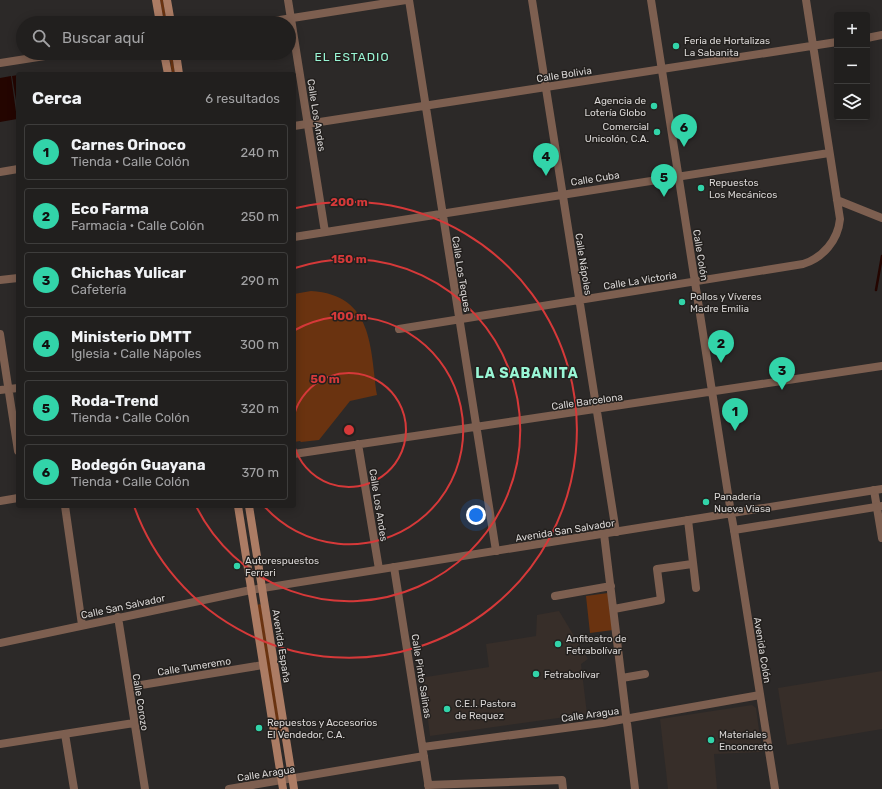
<!DOCTYPE html>
<html lang="es">
<meta charset="utf-8">
<style>
:root{--surface:#211f1e;--page:#292727;--text:#f1f3f6;--muted:#a2a2a4;--line:#3e3d3c;--accent:#32d4a9}
body{margin:0;font-family:Rubik,sans-serif;background:var(--page);color:var(--text)}
.controls{position:absolute;right:12px;top:12px;display:grid;overflow:hidden;border-radius:4px;box-shadow:0 2px 10px #0003}
.controls button{width:36px;height:36px;display:grid;place-items:center;padding:0;border:0;border-bottom:1px solid var(--line);background:var(--surface);color:var(--text);font:20px sans-serif}
.you{position:absolute;left:476px;top:515px;width:14px;height:14px;margin:-10px;border:3px solid #fff;border-radius:50%;background:#1a73e8;box-shadow:0 0 0 6px #1a73e833}
.badge{display:grid;place-items:center;width:26px;height:26px;border-radius:50%;background:var(--accent);color:#111;font-size:13px;font-weight:700}
.pin{position:absolute;translate:-50% -33px;filter:drop-shadow(0 1px 2px #0008)}
.pin::after{content:'';position:absolute;top:21px;width:14px;height:12px;background:inherit;clip-path:polygon(0 0,100% 0,50% 100%)}
.list{margin:0;padding:0;list-style:none}
h2{display:flex;justify-content:space-between;align-items:center;height:52px;margin:0;padding:0 16px;font-size:17px}
h2 small{font-size:13px;font-weight:400;color:var(--muted)}
.list li{display:grid;grid-template-columns:26px 1fr auto;gap:12px;align-items:center;box-sizing:border-box;height:56px;margin:0 8px 8px;padding:0 8px;border:1px solid var(--line);border-radius:4px}
.list b{display:block;font-size:15px;white-space:nowrap}
.list p{margin:0;font-size:13px;white-space:nowrap;color:var(--muted)}
.list em{font-size:13px;font-style:normal;color:var(--muted)}
.icon{flex:none;width:22px;height:22px;fill:none;stroke:currentColor;stroke-width:2;stroke-linecap:round;stroke-linejoin:round}
.map{position:relative;flex:none;width:882px;height:789px;overflow:hidden}
.search{position:absolute;background:var(--surface);box-shadow:0 2px 10px #0003;left:16px;top:16px;width:280px;height:44px;display:flex;align-items:center;gap:10px;box-sizing:border-box;padding:0 14px;border-radius:22px;color:var(--muted);font-size:15px}
.panel{position:absolute;background:var(--surface);box-shadow:0 2px 10px #0003;left:16px;top:72px;width:280px;height:436px;border-radius:4px}
.map>svg:first-child{display:block}
.built{fill:#372e29}
.green{fill:#6a3310}
.water{fill:#240500}
.lines{fill:none;stroke-linecap:round;stroke-linejoin:round}
.stream{stroke:#240500;stroke-width:2.5}
.minor{stroke:#7d5f50;stroke-width:8}
.tertiary{stroke:#7d5f50;stroke-width:8}
.secondary{stroke:#ac7c64;stroke-width:8}
.ring{fill:none;stroke:#d63939;stroke-width:2}
.poi-dot{fill:#32d4a9;stroke:#23201e;stroke-width:1.5}
.labels{text-anchor:middle;stroke-width:3;stroke-linejoin:round;paint-order:stroke}
.poi-label{font-size:10px;fill:#d8d5d4;stroke:#23201e;text-anchor:start}
.street-label{font-size:10px;fill:#d8d5d4;stroke:#23201e}
.quarter-label{font-size:12px;letter-spacing:1px;fill:#99f6d5;stroke:#23201e}
.district-label{font-size:14px;font-weight:bold;letter-spacing:1px;fill:#99f6d5;stroke:#23201e}
.centre{fill:#d63939;stroke:#23201e;stroke-width:2}
.ring-label{font-size:12px;text-anchor:middle;font-weight:bold;fill:#d63939;stroke:#23201e;stroke-width:3;stroke-linejoin:round;paint-order:stroke}
</style>
<div class="map">
<svg width="882" height="789" viewBox="0 0 882 789">
<rect width="100%" height="100%" fill="#2c2928"/>
<path class="built" d="M559 611 588 659 581 664 587 714 430 736 423 681 420 678 489 667 486 644 536 636 537 615Z
M882 671V729L787 745 778 688Z
M752 705 756 708 762 752 714 754 717 789H668L660 719Z"/>
<path class="green" d="M160 0H163L167 23H164Z
M169 53H172L175 74H172Z
M311 291C374 295 370 348 377 395L350 401 319 440 301 442 300 441 294 442V294Z
M608 593 613 630 590 633 586 596Z
M260 604 261 605 283 742 277 729 257 605Z"/>
<path class="water" d="M18 75V113L12 76Z
M11 76 17 119 0 122V78Z"/>
<g class="lines">
<path class="stream" d="M876 290 882 256"/>
<path class="minor" d="M288 0 325 232
M409 0 496 551
M532 0 616 532
M651 0 731 513
M261 23 406 0
M867 38 882 35
M0 63 64 53
M294 126 837 42
M0 172 18 169
M837 200 882 218
M294 237 829 153
M0 280 18 278
M399 329 803 264C823 258 838 240 840 219L806 0
M0 334 18 451
M0 390 18 388
M358 444 379 569
M294 454 882 366
M874 490 882 538
M0 501 18 498
M65 506 82 625
M688 520 696 588
M734 530 775 789
M604 534 635 789
M394 567 429 789
M555 596 611 586
M614 609 661 600 657 569 692 564
M118 617 145 789
M0 643 251 590
M622 678 645 674
M129 687 263 665
M65 734 74 789
M0 744 134 723
M423 747 602 723 760 695
M428 785 562 780 563 789
M229 789 424 756"/>
<path class="tertiary" d="M731 513 734 530 882 506
M251 590 882 489"/>
<path class="secondary" d="M156 0 160 23
M167 0 171 23
M164 53 168 74
M176 53 179 74
M238 506 283 789
M249 506 294 789"/>
</g>
<g class="ring">
<path d="M294 415A57 57 0 1 1 294 445"/>
<path d="M295 330A114 114 0 1 1 264 506"/>
<path d="M295 268A171 171 0 1 1 196 506"/>
<path d="M296 208A228 228 0 1 1 134 506"/>
</g>
<g class="poi-dot">
<circle cx="676" cy="46" r="4"/>
<circle cx="654" cy="106" r="4"/>
<circle cx="657" cy="132" r="4"/>
<circle cx="701" cy="188" r="4"/>
<circle cx="682" cy="302" r="4"/>
<circle cx="706" cy="502" r="4"/>
<circle cx="237" cy="566" r="4"/>
<circle cx="558" cy="644" r="4"/>
<circle cx="536" cy="674" r="4"/>
<circle cx="447" cy="709" r="4"/>
<circle cx="259" cy="728" r="4"/>
<circle cx="711" cy="740" r="4"/>
</g>
<g class="labels">
<g class="poi-label">
<text x="684" y="44">Feria de Hortalizas<tspan x="684" dy="12">La Sabanita</tspan></text>
<text x="646" y="104" text-anchor="end">Agencia de<tspan x="646" dy="12">Lotería Globo</tspan></text>
<text x="649" y="130" text-anchor="end">Comercial<tspan x="649" dy="12">Unicolón, C.A.</tspan></text>
<text x="709" y="186">Repuestos<tspan x="709" dy="12">Los Mecánicos</tspan></text>
<text x="690" y="300">Pollos y Víveres<tspan x="690" dy="12">Madre Emilia</tspan></text>
<text x="714" y="500">Panadería<tspan x="714" dy="12">Nueva Viasa</tspan></text>
<text x="245" y="564">Autorespuestos<tspan x="245" dy="12">Ferrari</tspan></text>
<text x="566" y="642">Anfiteatro de<tspan x="566" dy="12">Fetrabolívar</tspan></text>
<text x="544" y="678">Fetrabolívar</text>
<text x="455" y="707">C.E.I. Pastora<tspan x="455" dy="12">de Requez</tspan></text>
<text x="267" y="726">Repuestos y Accesorios<tspan x="267" dy="12">El Vendedor, C.A.</tspan></text>
<text x="719" y="738">Materiales<tspan x="719" dy="12">Enconcreto</tspan></text>
</g>
<g class="street-label">
<text transform="translate(564 74) rotate(-9)" y="4">Calle Bolivia</text>
<text transform="translate(317 115) rotate(81)" y="4">Calle Los Andes</text>
<text transform="translate(595 178) rotate(-9)" y="4">Calle Cuba</text>
<text transform="translate(701 255) rotate(81)" y="4">Calle Colón</text>
<text transform="translate(584 264) rotate(81)" y="4">Calle Nápoles</text>
<text transform="translate(462 274) rotate(81)" y="4">Calle Los Teques</text>
<text transform="translate(640 280) rotate(-9)" y="4">Calle La Victoria</text>
<text transform="translate(587 401) rotate(-8)" y="4">Calle Barcelona</text>
<text transform="translate(379 505) rotate(81)" y="4">Calle Los Andes</text>
<text transform="translate(565 530) rotate(-9)" y="4">Avenida San Salvador</text>
<text transform="translate(123 606) rotate(-12)" y="4">Calle San Salvador</text>
<text transform="translate(282 646) rotate(81)" y="4">Avenida España</text>
<text transform="translate(763 650) rotate(81)" y="4">Avenida Colón</text>
<text transform="translate(194 666) rotate(-9)" y="4">Calle Tumeremo</text>
<text transform="translate(422 676) rotate(81)" y="4">Calle Pinto Salinas</text>
<text transform="translate(141 702) rotate(81)" y="4">Calle Corozo</text>
<text transform="translate(590 714) rotate(-8)" y="4">Calle Aragua</text>
<text transform="translate(266 773) rotate(-9)" y="4">Calle Aragua</text>
</g>
<g class="quarter-label">
<text x="352" y="61">EL ESTADIO</text>
</g>
<g class="district-label">
<text x="527" y="378">LA SABANITA</text>
</g>
</g>
<circle cx="349" cy="430" r="6" class="centre"/>
<g class="ring-label">
<text x="349" y="206">200 m</text>
<text x="349" y="263">150 m</text>
<text x="349" y="320">100 m</text>
<text x="325" y="383">50 m</text>
</g>
</svg>
<div class="controls">
<button>+</button>
<button>−</button>
<button><svg class="icon" aria-label="layers" viewBox="0 0 24 24"><path d="M12 4l9 5-9 5-9-5zM3 14l9 5 9-5"/></svg></button>
</div>
<div class="you"></div>
<div class="pin badge" style="left:735px;top:431px">1</div>
<div class="pin badge" style="left:721px;top:363px">2</div>
<div class="pin badge" style="left:782px;top:390px">3</div>
<div class="pin badge" style="left:546px;top:176px">4</div>
<div class="pin badge" style="left:664px;top:197px">5</div>
<div class="pin badge" style="left:684px;top:147px">6</div>
<div class="search"><svg class="icon" aria-label="search" viewBox="0 0 24 24"><circle cx="10" cy="10" r="6"/><path d="M15 15l6 6"/></svg>Buscar aquí</div>
<section class="panel">
<h2>Cerca<small>6 resultados</small></h2>
<ul class="list">
<li><span class="badge">1</span><div><b>Carnes Orinoco</b><p>Tienda · Calle Colón</p></div><em>240 m</em></li>
<li><span class="badge">2</span><div><b>Eco Farma</b><p>Farmacia · Calle Colón</p></div><em>250 m</em></li>
<li><span class="badge">3</span><div><b>Chichas Yulicar</b><p>Cafetería</p></div><em>290 m</em></li>
<li><span class="badge">4</span><div><b>Ministerio DMTT</b><p>Iglesia · Calle Nápoles</p></div><em>300 m</em></li>
<li><span class="badge">5</span><div><b>Roda-Trend</b><p>Tienda · Calle Colón</p></div><em>320 m</em></li>
<li><span class="badge">6</span><div><b>Bodegón Guayana</b><p>Tienda · Calle Colón</p></div><em>370 m</em></li>
</ul>
</section>
</div>
